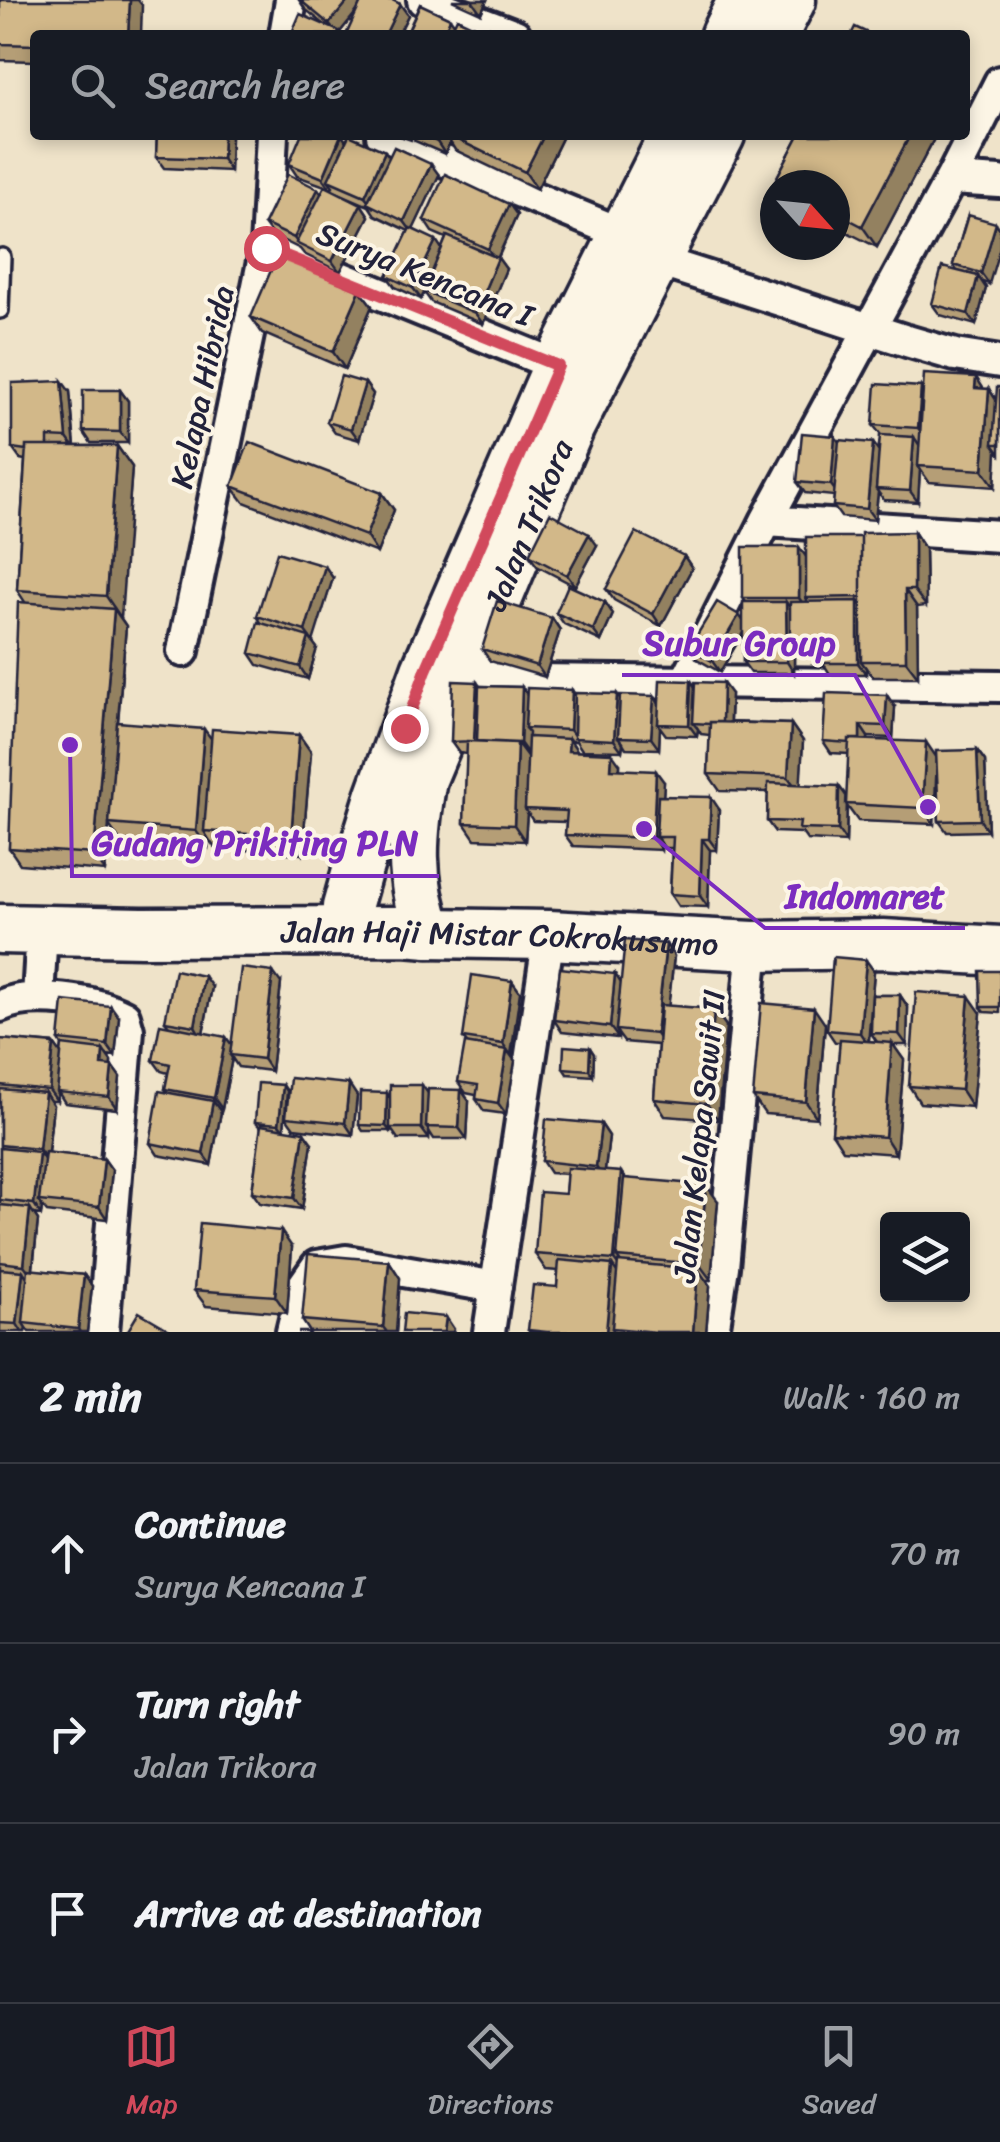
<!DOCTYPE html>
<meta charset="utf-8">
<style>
:root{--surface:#171b24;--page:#242831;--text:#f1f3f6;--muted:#9ea1a6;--line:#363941;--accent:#d1495b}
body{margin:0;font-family:Sriracha,sans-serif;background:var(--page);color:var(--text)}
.controls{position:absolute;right:30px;bottom:30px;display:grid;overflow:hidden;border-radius:10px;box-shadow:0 5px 15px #0003}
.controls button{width:90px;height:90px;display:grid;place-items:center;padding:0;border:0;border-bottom:2px solid var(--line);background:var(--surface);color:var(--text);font:50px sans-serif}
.compass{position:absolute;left:760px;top:170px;width:90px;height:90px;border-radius:50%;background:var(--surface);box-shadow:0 5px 15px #0003;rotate:117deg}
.stop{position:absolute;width:30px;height:30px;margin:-22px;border:8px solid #d1495b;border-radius:50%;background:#fff}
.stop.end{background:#d1495b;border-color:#fff;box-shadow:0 2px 10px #0008}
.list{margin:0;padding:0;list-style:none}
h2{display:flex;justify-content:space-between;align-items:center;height:130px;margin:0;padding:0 40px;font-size:42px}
h2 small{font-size:32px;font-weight:400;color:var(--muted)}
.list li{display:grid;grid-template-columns:65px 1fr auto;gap:30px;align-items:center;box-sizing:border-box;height:180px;padding:0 40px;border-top:2px solid var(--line)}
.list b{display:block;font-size:38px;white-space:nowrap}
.list p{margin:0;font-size:32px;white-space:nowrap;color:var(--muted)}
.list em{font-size:32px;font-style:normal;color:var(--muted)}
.icon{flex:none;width:55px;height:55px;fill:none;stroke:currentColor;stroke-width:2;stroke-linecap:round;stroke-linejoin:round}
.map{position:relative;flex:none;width:1000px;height:1332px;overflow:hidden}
.search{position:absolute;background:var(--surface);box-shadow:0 5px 15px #0003;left:30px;right:30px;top:30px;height:110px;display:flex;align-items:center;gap:25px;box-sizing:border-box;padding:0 35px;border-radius:10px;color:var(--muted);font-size:38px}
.sheet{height:670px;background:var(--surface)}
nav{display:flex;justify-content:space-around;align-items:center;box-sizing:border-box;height:140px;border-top:2px solid var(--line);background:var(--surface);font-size:28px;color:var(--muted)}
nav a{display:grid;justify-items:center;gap:5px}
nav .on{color:var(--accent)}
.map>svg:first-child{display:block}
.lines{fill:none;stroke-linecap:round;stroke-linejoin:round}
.lane-casing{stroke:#22223b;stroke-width:22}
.street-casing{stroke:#22223b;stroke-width:38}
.primary-casing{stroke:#22223b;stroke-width:55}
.lane{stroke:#fcf5e5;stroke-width:15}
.street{stroke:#fcf5e5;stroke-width:30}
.primary{stroke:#fcf5e5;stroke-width:48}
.wall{fill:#b59e76;stroke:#22223b;stroke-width:2.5;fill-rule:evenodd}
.shaded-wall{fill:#938160;stroke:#22223b;stroke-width:2.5}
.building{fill:#d2b889;stroke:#22223b;stroke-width:2.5}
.route{stroke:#d1495b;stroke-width:12}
.labels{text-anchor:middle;stroke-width:8;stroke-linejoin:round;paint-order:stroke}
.street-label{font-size:32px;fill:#22223b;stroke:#fcf5e5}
.leader{fill:none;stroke:#7b2cbf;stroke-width:4}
.callout-dot{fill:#7b2cbf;stroke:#fcf5e5;stroke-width:4}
.callout-label{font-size:35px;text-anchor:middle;font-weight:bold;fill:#7b2cbf;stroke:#fcf5e5;stroke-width:8;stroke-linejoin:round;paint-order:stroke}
</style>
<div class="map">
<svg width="1000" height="1332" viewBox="0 0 1000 1332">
<rect width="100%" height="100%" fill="#efe3c9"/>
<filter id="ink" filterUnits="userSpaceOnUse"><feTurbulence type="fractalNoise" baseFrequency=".01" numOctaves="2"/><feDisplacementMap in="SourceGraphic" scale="20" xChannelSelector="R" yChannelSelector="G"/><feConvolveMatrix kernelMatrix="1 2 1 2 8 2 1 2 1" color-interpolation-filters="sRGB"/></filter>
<g filter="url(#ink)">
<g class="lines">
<g class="lane-casing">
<path id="lane" d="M0 310 2 257"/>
</g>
<g class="street-casing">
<path id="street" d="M423 0 515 35
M285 35 291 0
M382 135 623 234
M951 179 1000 182
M266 247 558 366
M655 260 907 341 955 355 1000 362
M766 521 1000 536
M183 651 266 247 272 135
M463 679 1000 686
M685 683 766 521 951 179 1000 82
M38 997 42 931
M0 1006C31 991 94 1000 124 1016L128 1030 103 1332
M292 1332 303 1286 317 1266 346 1261 496 1287
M489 1332 549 935
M713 1332 723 1267 753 946"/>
</g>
<g class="primary-casing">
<g id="primary">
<path d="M725 35 743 0"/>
<path d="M773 35 791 0"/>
<path id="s1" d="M0 929 142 932 405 931 429 933 549 935 753 946 883 944 1000 951"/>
<path d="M345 930 347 907 356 875 380 797 426 670 558 366 674 135"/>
<path id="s2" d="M429 933C408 879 412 835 422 779L570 426 720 135"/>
</g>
</g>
<use href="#lane" class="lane"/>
<use href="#street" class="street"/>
<use href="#primary" class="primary"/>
</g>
<path class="wall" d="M0 0 142 5 35 35V61L0 60Z
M299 0H392L400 4 408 15 398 35H348L347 33 358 10 340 32 325 25 305 9Z
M452 0H487L481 13Z
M157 135H231L230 171 164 168 156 157Z
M397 135H560L562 138 537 189 455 150 450 142 445 154 415 141 412 137 411 140Z
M799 135H936L877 247 835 226V185H778L775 181Z
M346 141 439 175 413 229 442 248 446 238 432 232 424 220 509 204 517 215 498 258 506 269 483 324 431 302 424 292 421 299 395 287 387 276 409 231 375 215 369 206 336 192 361 204 369 216 340 272 304 254 300 249 272 235 264 224 318 189 321 193 325 186 297 176 289 164Z
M968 215 989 284 982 282 986 288 976 325 940 315 932 304 957 271 953 265Z
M360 290 372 306 345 369 262 333 251 317Z
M365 383 373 394 359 440 335 433 327 422Z
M1000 387V454L997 450 995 487 929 482 920 469 918 502 884 500 878 492 875 520 841 517 833 506 834 496 805 493 797 482 839 442 873 443 878 450 881 435 873 425 923 391 989 389 996 400Z
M120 390 128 401V443H91L83 431Z
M70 392 75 446H117L132 467 120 617 126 626 118 722 211 738 299 735 311 752 302 854 215 848 208 838V847L120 841 109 825 105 871 20 864 9 848 25 602 17 590 25 460 20 459 12 448Z
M232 486 382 493 394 510 377 553 244 502Z
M914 532 925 549 926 606 917 607 918 677H873L866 668V674H830L823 663V651H798L794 646V673H751L743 662V633L720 672 697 659 689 648 743 621 746 602 743 598 806 557 861 537Z
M597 545 575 586 537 566 529 555Z
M684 556 692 568 661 626 614 600 606 589Z
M333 578 312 642 317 648 308 679 258 665 250 653 262 624 257 616Z
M605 602 613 614 601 641 564 624 556 613Z
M552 618 560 630 545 677 490 661 482 649Z
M691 681 695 687 731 694 730 722 791 724 803 741 800 784 847 796 849 754 831 753 823 741 895 707 893 738 868 737V740L936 757 977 750 985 761 988 831 947 832 939 821 937 768 934 824 858 821 847 806 846 842 807 840 802 833 775 832 767 821 768 792 720 791 708 774 710 735 701 734 698 729 697 736 666 735 660 727 659 749 626 748 623 743 622 751 582 750 576 741H571L577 751 620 764V770L664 782 663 796 719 809 717 850H710L708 907 678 906 670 894 672 848H664L661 843V850L573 846 565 835 566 822 533 821 527 812 525 841 475 839 464 823 467 754 459 753 451 742 480 686 522 687 526 693 572 690 575 696 617 694 620 699 659 704Z
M666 944 674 956 668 1006 714 1009 726 1026 718 1120 665 1116 654 1099 658 1045 624 1042 618 1034V1038L562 1032 554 1020 621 982Z
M874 971 872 995H900L908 1007 907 1045H893L904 1060 896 1154 843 1150 832 1133 840 1042H835L827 1030ZM872 1000 871 1033 877 1042 869 1041Z
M1000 971V1013L985 1012 981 1007Z
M512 981 520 992 511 1055 515 1061 506 1114 484 1111 476 1099V1095L466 1093 458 1082 467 1043 463 1038Z
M281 983 271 1071 238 1067 232 1058 222 1109H218L221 1112 211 1165 158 1155 150 1143 168 1093 165 1089 168 1073 161 1071 153 1060 169 1026 165 1021 212 987 203 1033 232 1045Z
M981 1013 972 1107 920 1103 909 1086Z
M119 1017 115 1056 107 1055 111 1061V1065L120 1077 117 1109 65 1103 58 1092 57 1101H50L53 1105 48 1153 104 1159 112 1170 107 1219 47 1212 42 1206 41 1215 34 1214 38 1220 33 1270 84 1275 92 1286 87 1332H29L26 1328 25 1332H0V1039L54 1044 61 1054 62 1045 59 1040Z
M825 1024 817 1118 765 1114 753 1097Z
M590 1048 594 1054 593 1076 567 1074 563 1068Z
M461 1090 469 1101 467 1139H434L429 1131V1139H398L391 1129 390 1131H363L359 1125 390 1097Z
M287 1091 284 1129 312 1143 302 1209 260 1203 252 1192 261 1128 255 1122Z
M357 1096 353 1135 294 1128 286 1117Z
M601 1124 609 1136 605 1171 626 1178 718 1201 711 1280H706L710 1286 706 1332H530L528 1330 557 1287 558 1271 546 1270 535 1254 565 1194 567 1174 550 1173 542 1161Z
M292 1247 287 1313 206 1306 194 1290Z
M389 1261 400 1278 396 1332H298H310L302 1320Z"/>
<path class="shaded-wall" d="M130 0H138L142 5 141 35H128Z
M349 0H366L340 32 342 35H337L329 24Z
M474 0H487L481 13 473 2Z
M400 4 408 15 398 35H385Z
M450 18 458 29 456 35H443Z
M223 135H231L230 171 222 159Z
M342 135 349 146 328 180 333 186 331 189 323 178Z
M441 135H445L450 142 445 154 437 142Z
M544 135H560L562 138 537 189 525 172Z
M910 135H936L877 247 862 226Z
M385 151 393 162 373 207 365 196Z
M431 164 439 175 412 232 404 221Z
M318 189 326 200 298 244 294 238Z
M361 204 369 216 340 272 332 261Z
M509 204 517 215 496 261 488 249Z
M996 223 1000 229V247L989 284 981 273Z
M436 240 444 252 421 299 413 288Z
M498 258 506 269 483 324 475 313Z
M978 276 986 288 976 325 968 314Z
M360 290 372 306 345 369 333 352Z
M976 377 987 394 975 388Z
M62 381 70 392 75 449 67 438Z
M365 383 373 394 359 440 351 429Z
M921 387 929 399 926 439 918 428Z
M989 389 1000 406 993 444 997 450 995 487 983 470Z
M120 390 128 401V443L120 432Z
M835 436 843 448 839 496 831 485Z
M914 437 922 449 918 466 920 469 918 502 910 491Z
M873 443 881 454 876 489 878 492 875 520 867 509Z
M117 446 132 467 121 618 106 596Z
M382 493 394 510 377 553 366 536Z
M914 532 925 549 926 606 914 590Z
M589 534 597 545 575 586 567 575Z
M799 547 807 558V609L799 598Z
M684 556 692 568 661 626 653 614Z
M325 566 333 578 313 642 305 631Z
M905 590 917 607 918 677 906 661Z
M858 601 866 613 861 661 866 668V674L858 663Z
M605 602 613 614 601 641 593 630Z
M786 602 794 613 790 640 794 646V673L787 662Z
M114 609 126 626 105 871 94 854Z
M739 615 747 626 720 672 712 661Z
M552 618 560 630 545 677 537 666Z
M309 637 317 648 308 679 300 667Z
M691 681 699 693 693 723 698 729 697 736 689 725Z
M477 682 485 693 483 741 474 743Z
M723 683 731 694 729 736 721 724Z
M522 687 530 699 525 728 529 733 528 754 520 743Z
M572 690 580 702 576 738 570 730Z
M617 694 625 706 618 737 623 743 622 751 614 740Z
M887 695 895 707 893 738 885 726Z
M654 696 661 707 658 724 660 727 659 749 651 738Z
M791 724 803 741 800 793 788 777Z
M860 725 868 737V754L860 743Z
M204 729 216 745 204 831 208 838V847L196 831Z
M299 735 311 752 302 854 291 837Z
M569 739 577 750 576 762 568 751Z
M926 742 937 758 934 824 922 808Z
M517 743 529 759 525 809 527 812 525 841 514 825Z
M977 750 985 761 988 831 980 820Z
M612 753 620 764 619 781 611 769Z
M656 771 664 782 661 837H656L661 843V850L653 838Z
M839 786 847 797 846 842 838 830Z
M711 797 719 809 717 850 709 839Z
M702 839 710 850 708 907 700 896Z
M666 944 674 956 664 1046 656 1034Z
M866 960 874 971 868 1045 860 1033Z
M273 972 281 983 271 1071 263 1059Z
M615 974 623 986 616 1030 618 1034V1038L610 1027Z
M204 976 212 987 202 1038 195 1026Z
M512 981 520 992 511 1055 503 1044Z
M900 995 908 1007 907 1045 899 1034Z
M969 996 981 1013 972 1107 961 1090Z
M111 1006 119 1017 115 1056 107 1045Z
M814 1008 825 1024 817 1118 806 1102Z
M714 1009 726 1026 718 1120 707 1104Z
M226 1037 234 1048 230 1055 232 1058 222 1109 214 1098Z
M892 1043 904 1060 896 1154 885 1137Z
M54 1044 62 1055 57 1101 49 1090Z
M590 1048 594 1054 593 1076 589 1070Z
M103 1050 111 1061 110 1076 102 1065Z
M507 1050 515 1061 506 1114 498 1103Z
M112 1066 120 1077 117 1109 109 1097Z
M349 1084 357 1096 353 1135 345 1123Z
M283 1085 287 1091 284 1130 279 1124Z
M422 1085 430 1096 426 1127 429 1131V1139L421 1128Z
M461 1090 469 1101 467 1139 459 1128Z
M45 1093 53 1105 47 1160 39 1149Z
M387 1093 391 1099 390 1131 386 1126Z
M213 1101 221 1112 211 1165 203 1154Z
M601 1124 609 1136 604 1178 596 1167Z
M304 1132 312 1143 302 1209 294 1198Z
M39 1152 47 1164 39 1201 42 1206 41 1215 34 1204Z
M104 1159 112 1170 107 1219 99 1207Z
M621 1172 633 1188 617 1257 626 1270V1276L614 1260Z
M706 1185 718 1201 711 1280 699 1264Z
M30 1208 38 1220 32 1276 24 1265Z
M281 1231 292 1247 287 1313 275 1296Z
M389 1261 400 1278 396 1332H387L383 1327Z
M612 1265 624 1282 612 1328 614 1332H606Z
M698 1269 710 1286 706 1332H693Z
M23 1271 31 1283 23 1323 26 1328 25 1332H22L17 1324Z
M84 1275 92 1286 87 1332H80L78 1329Z
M446 1317 454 1329 453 1332H444Z"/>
<path class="building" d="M0 0H130L128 35H35V45L0 44Z
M300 0H349L329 24Z
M362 0H392L400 4 385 35H351L347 33Z
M420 4 450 18 443 35H406Z
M300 14 339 31 338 35H291Z
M457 18 487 32 485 35H449Z
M489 27 506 35H485Z
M855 27 872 35H851Z
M157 135H223L222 159 156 157Z
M301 135H341L323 178 289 164Z
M349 135 385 151 365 196 328 180Z
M420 135H441L437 142Z
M448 135H544L525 172Z
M799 135H910L862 226 835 212V185H782L775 181Z
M394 147 431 164 404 221 367 203Z
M288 174 318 189 294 238 264 224Z
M445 174 509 204 488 249 424 220Z
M325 186 361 204 332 261 296 243Z
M968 215 996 223 981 273 953 265Z
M410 228 436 240 413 288 387 276Z
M447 236 498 258 475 313 424 291Z
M278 254 360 290 333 352 251 317Z
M942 267 978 276 968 314 932 304Z
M924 374 976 377 975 388 989 389 983 470 918 466Z
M341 376 365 383 351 429 327 422Z
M62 381 67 438 48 437V446H26V450L12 448V383Z
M876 384 921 387 918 428 873 425Z
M997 387H1000V444H993Z
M83 390H120V432L83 431Z
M802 433 835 436 831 485 797 482Z
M880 435 914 437 910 491 876 489Z
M839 440 873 443 867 509 833 506Z
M249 442 382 493 366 536 232 486Z
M26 446H117L106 596 17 590Z
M550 513 589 534 567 575 529 555Z
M636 532 684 556 653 614 606 589Z
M914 532V590H905L906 661H861V533Z
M806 537H861V597L806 598Z
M743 547H799V598H743Z
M277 552 325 566 305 631 257 616Z
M568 585 605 602 593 630 556 613Z
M497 601 552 618 537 666 482 649Z
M858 601V663H823V640H790V602Z
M18 602 114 609 94 854 9 848Z
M717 602 739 615 712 661 689 648Z
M743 602H786L787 662H743Z
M258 622 309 637 300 667 250 653Z
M660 680 691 681 689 725 658 724Z
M453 681 477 682 474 741 451 742Z
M695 682 723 683 722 722H710V724L693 723Z
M479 686 522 687 520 743 477 741Z
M527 688 572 690 570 730 525 728Z
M575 693 617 694 614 740 574 738Z
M826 693 887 695 885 726 860 725V739H849V743L823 741Z
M620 695 654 696 651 738 618 737Z
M117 722 204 729 196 831 109 824Z
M710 722 791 724 788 777 708 774Z
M212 729 299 735 291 837 204 831Z
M528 737 569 739 568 751 612 753 611 769 656 771 653 838 565 835 567 811 525 809Z
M849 739 926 742 922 808 846 804Z
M467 741 517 743 514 825 464 823Z
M977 750 980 820 939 821 936 751Z
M768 783 839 786 838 830 799 829 800 822 767 821Z
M658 796 711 797 709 839H702L700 896 670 894 673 837H656Z
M625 940 666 944 656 1034 616 1030Z
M833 957 866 960 860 1033 827 1030Z
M241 968 273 972 263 1059 230 1055Z
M560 968 615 974 610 1027 554 1020Z
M175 970 204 976 195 1026 165 1021Z
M980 971H1000V1007H981Z
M472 975 512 981 503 1044 463 1038Z
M916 992 969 996 961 1090 909 1086Z
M872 995H900L899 1034 871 1033Z
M63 1001 111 1006 107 1045 59 1040Z
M761 1003 814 1008 806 1102 753 1097Z
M661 1005 714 1009 707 1104 654 1099Z
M160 1024 226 1037 214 1098 165 1089 170 1064 153 1060Z
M0 1039 54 1044 49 1090 0 1085Z
M840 1039 892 1043 885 1137 832 1133Z
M465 1043 507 1050 498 1103 476 1099 478 1085 458 1082Z
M62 1045 103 1050 102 1065 112 1066 109 1097 57 1092Z
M564 1046 590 1048 589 1070 563 1068Z
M290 1078 349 1084 345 1123 286 1117Z
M258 1083 283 1085 279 1124 255 1122Z
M390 1085H422L421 1128H390Z
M0 1089 45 1093 39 1149 0 1145Z
M428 1089 461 1090 459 1128 426 1127Z
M159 1091 213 1101 203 1154 150 1143Z
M360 1092 387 1093 386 1126 359 1125Z
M546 1119 601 1124 596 1167 542 1161Z
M261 1125 304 1132 294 1198 252 1192Z
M0 1148 39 1152 34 1204 0 1200Z
M45 1152 104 1159 99 1207 39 1201Z
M567 1168 621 1172 614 1260 535 1254 540 1192 565 1194Z
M624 1178 706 1185 699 1264 617 1257Z
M0 1205 30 1208 24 1265 0 1262Z
M200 1223 281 1231 275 1296 194 1290Z
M308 1254 389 1261 383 1327 302 1320Z
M559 1260 612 1265 606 1332H547L528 1330 533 1285 557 1287Z
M618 1262 698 1269 693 1332H657L612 1328Z
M0 1269 23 1271 17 1324 0 1323Z
M28 1269 84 1275 78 1329 23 1323Z
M139 1312 173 1332H127Z
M404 1313 446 1317 444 1332H402Z"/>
</g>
<g class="lines" filter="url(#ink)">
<path class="route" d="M266 248 558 366 426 670 405 728"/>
</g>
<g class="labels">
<g class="street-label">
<text transform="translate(425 274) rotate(22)" y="11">Surya Kencana I</text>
<text transform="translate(202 387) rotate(-78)" y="11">Kelapa Hibrida</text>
<text dy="11" stroke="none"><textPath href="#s2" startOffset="432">Jalan Trikora</textPath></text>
<text dy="11" stroke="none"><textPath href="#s1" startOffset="500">Jalan Haji Mistar Cokrokusumo</textPath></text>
<text transform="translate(699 1136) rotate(-84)" y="11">Jalan Kelapa Sawit II</text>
</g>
</g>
<path class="leader" d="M928 807L855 675H622M70 745L72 876H439M644 829L765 928H965"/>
<g class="callout-dot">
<circle cx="928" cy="807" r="10"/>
<circle cx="70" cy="745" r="10"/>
<circle cx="644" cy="829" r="10"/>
</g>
<g class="callout-label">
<text x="739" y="655">Subur Group</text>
<text x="255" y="855">Gudang Prikiting PLN</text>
<text x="865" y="908">Indomaret</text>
</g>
</svg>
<div class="controls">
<button><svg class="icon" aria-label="layers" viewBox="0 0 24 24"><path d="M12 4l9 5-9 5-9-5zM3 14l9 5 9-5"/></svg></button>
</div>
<svg class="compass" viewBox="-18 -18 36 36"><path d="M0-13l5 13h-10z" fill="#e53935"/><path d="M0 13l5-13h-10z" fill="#9ea1a6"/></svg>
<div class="stop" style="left:266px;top:248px"></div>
<div class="stop end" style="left:405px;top:728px"></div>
<div class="search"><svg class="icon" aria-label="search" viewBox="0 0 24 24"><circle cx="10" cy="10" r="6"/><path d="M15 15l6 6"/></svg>Search here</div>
</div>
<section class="sheet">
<h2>2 min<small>Walk · 160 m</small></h2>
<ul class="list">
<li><svg class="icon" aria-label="ahead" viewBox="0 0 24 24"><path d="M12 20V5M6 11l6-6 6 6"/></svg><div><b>Continue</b><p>Surya Kencana I</p></div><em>70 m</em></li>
<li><svg class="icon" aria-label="right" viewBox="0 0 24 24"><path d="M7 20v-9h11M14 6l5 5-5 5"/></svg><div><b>Turn right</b><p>Jalan Trikora</p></div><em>90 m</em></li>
<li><svg class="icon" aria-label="arrive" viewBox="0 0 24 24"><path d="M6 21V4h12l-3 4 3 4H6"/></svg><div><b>Arrive at destination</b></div></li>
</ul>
</section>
<nav>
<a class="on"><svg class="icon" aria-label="map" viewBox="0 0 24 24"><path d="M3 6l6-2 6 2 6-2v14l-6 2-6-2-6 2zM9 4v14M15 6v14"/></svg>Map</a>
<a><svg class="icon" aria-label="directions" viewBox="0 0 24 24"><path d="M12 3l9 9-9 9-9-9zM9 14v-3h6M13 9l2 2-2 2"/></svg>Directions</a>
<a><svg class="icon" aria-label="saved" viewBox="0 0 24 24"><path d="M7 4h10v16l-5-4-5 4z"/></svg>Saved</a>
</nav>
